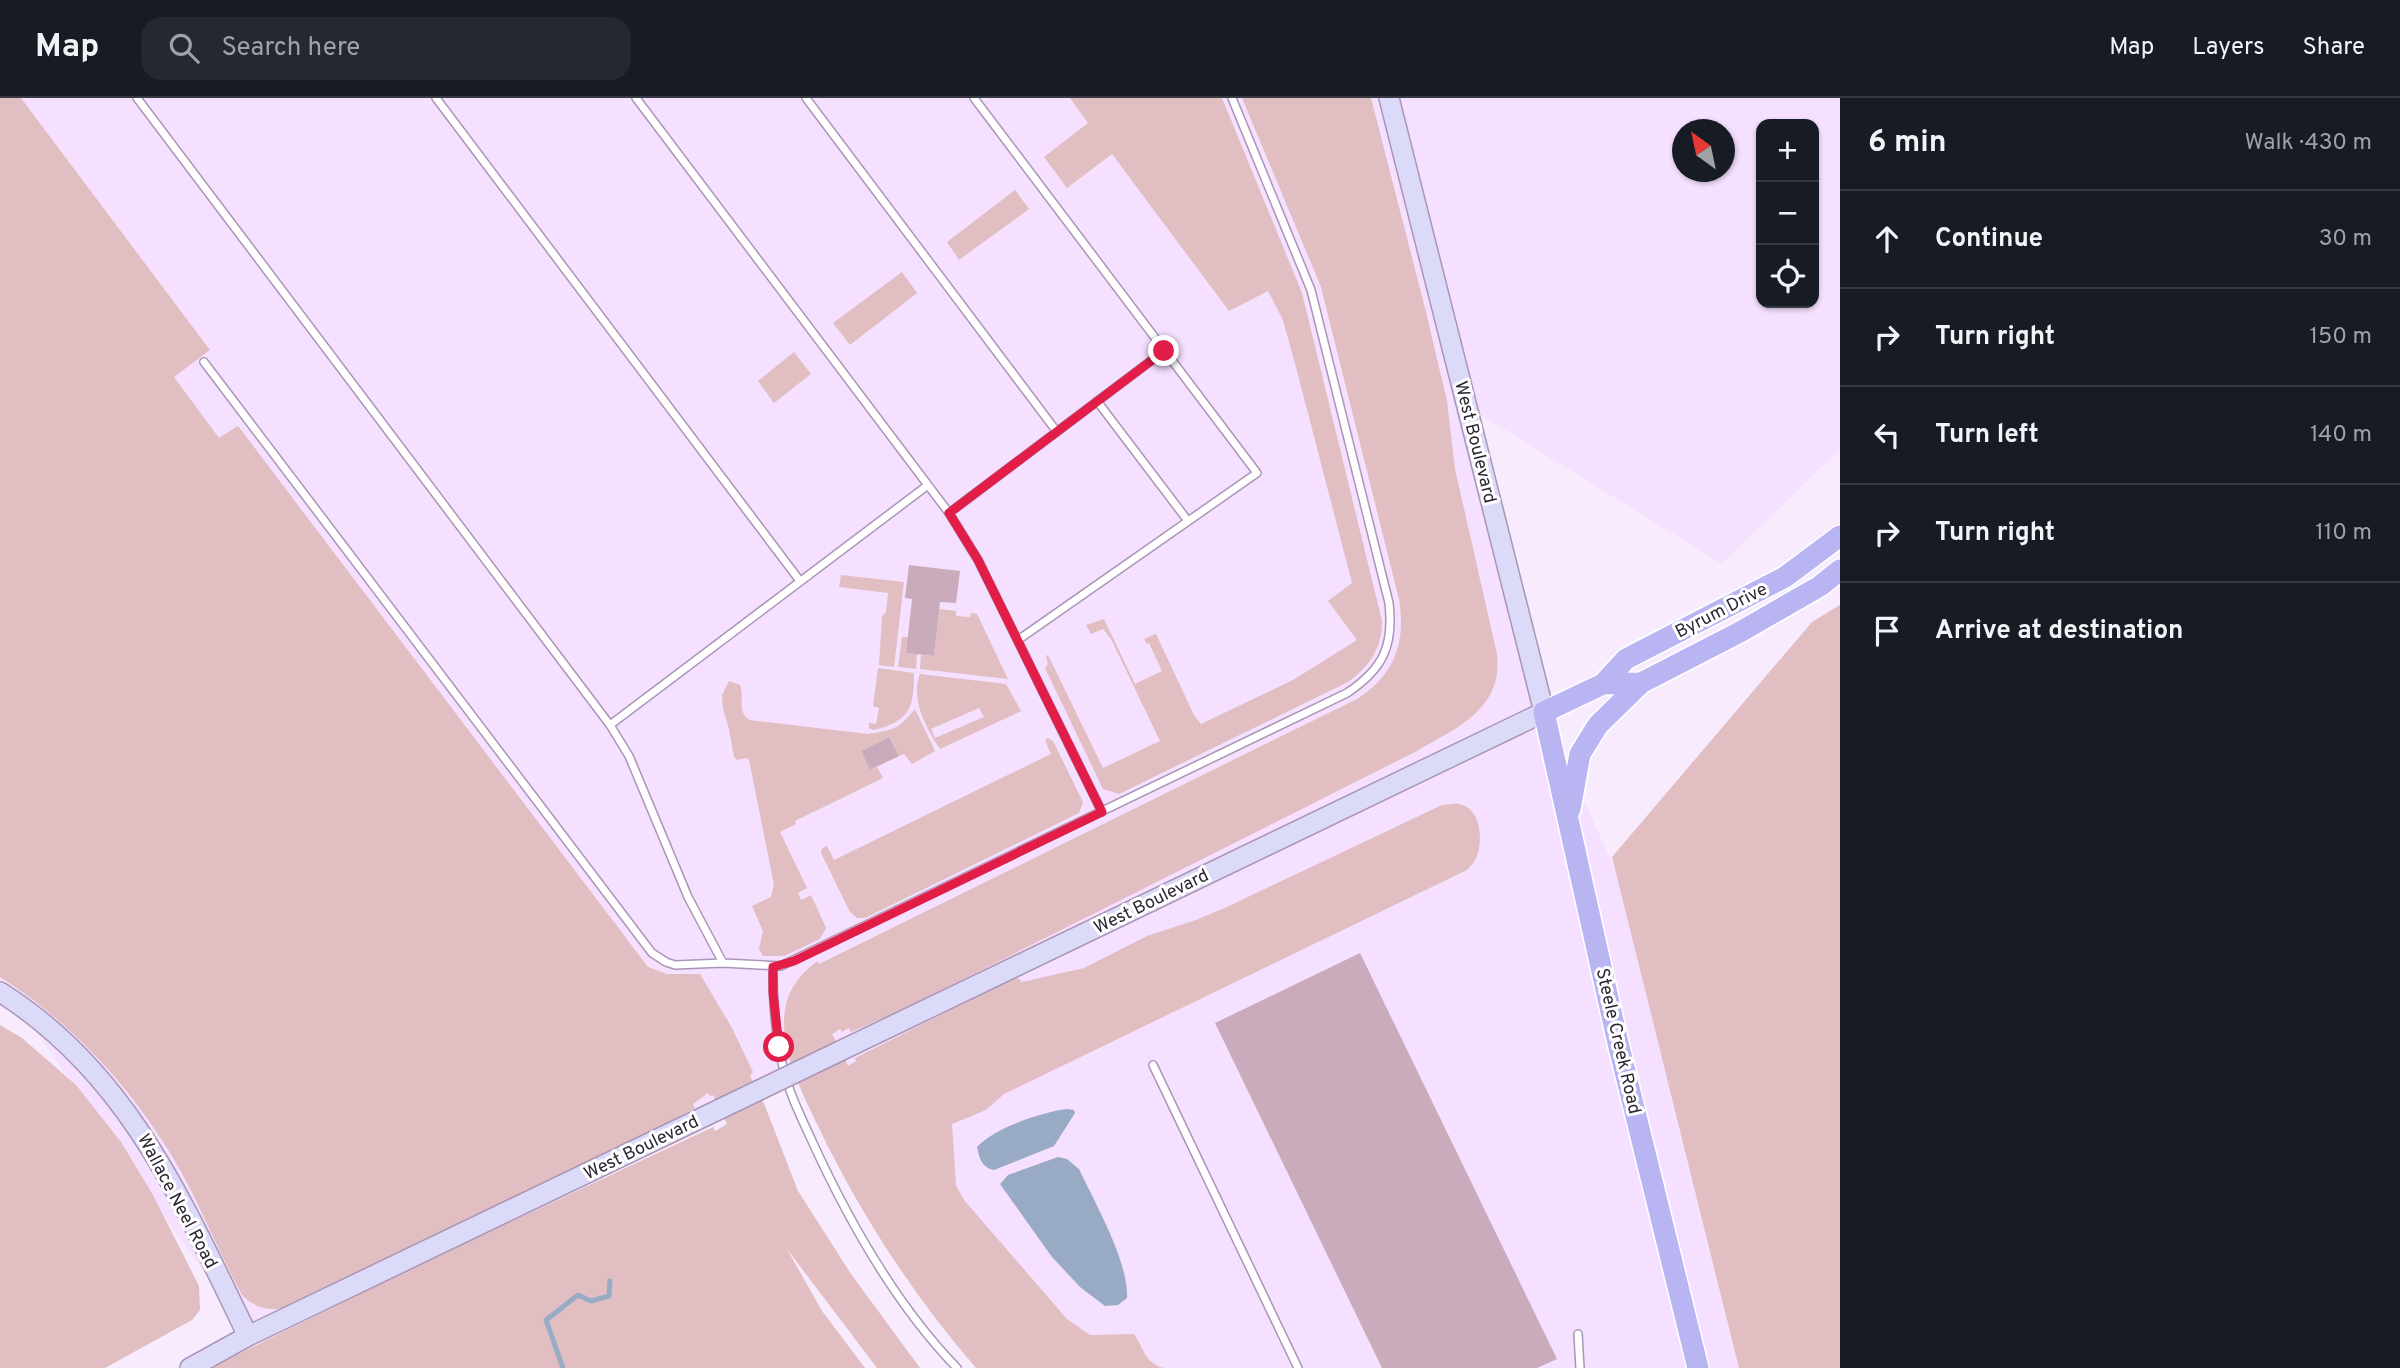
<!DOCTYPE html>
<meta charset="utf-8">
<style>
:root{--surface:#171b24;--page:#242831;--text:#f1f3f6;--muted:#9ea1a6;--line:#363941}
body{margin:0;font-family:Overpass,sans-serif;background:var(--page);color:var(--text)}
.controls{position:absolute;right:21px;top:21px;display:grid;overflow:hidden;border-radius:14px;box-shadow:0 2px 5px #0004}
.controls button{width:63px;height:63px;display:grid;place-items:center;padding:0;border:0;border-bottom:2px solid var(--line);background:var(--surface);color:var(--text);font:35px sans-serif}
.compass{position:absolute;left:1672px;top:21px;width:63px;height:63px;border-radius:50%;background:var(--surface);box-shadow:0 2px 5px #0004;rotate:327deg}
.stop{position:absolute;width:21px;height:21px;margin:-16px;border:5px solid #e11d48;border-radius:50%;background:#fff}
.stop.end{background:#e11d48;border-color:#fff;box-shadow:0 2px 7px #0008}
.list{margin:0;padding:0;list-style:none}
h2{display:flex;justify-content:space-between;align-items:center;height:91px;margin:0;padding:0 28px;font-size:30px}
h2 small{font-size:23px;font-weight:400;color:var(--muted)}
.list li{display:grid;grid-template-columns:46px 1fr auto;gap:21px;align-items:center;box-sizing:border-box;height:98px;padding:0 28px;border-top:2px solid var(--line)}
.list b{display:block;font-size:26px;white-space:nowrap}
.list em{font-size:23px;font-style:normal;color:var(--muted)}
.icon{flex:none;width:38px;height:38px;fill:none;stroke:currentColor;stroke-width:2;stroke-linecap:round;stroke-linejoin:round}
.map{position:relative;flex:none;width:1840px;height:1270px;overflow:hidden}
header{display:flex;align-items:center;gap:42px;box-sizing:border-box;height:98px;padding:0 35px;background:var(--surface);border-bottom:2px solid var(--line)}
header strong{font-size:33px}
nav{display:flex;gap:38px;margin-inline-start:auto;font-size:24px}
.search{width:490px;height:63px;background:var(--page);display:flex;align-items:center;gap:18px;box-sizing:border-box;padding:0 24px;border-radius:21px;color:var(--muted);font-size:26px}
main{display:flex}
aside{flex:1;background:var(--surface)}
.map>svg:first-child{display:block}
.built{fill:#f5e0ff;fill-rule:evenodd}
.green{fill:#e0bec1;fill-rule:evenodd}
.water{fill:#99abc4}
.lines{fill:none;stroke-linecap:round;stroke-linejoin:round}
.stream{stroke:#99abc4;stroke-width:5}
.building{fill:#c9abbc}
.lane-casing{stroke:#aa96b4;stroke-width:10}
.secondary-casing{stroke:#aa96b4;stroke-width:22}
.primary-casing{stroke:#fff;stroke-width:24}
.lane{stroke:#fff;stroke-width:7}
.secondary{stroke:#dcdaf9;stroke-width:19}
.primary{stroke:#b9b5f2;stroke-width:21}
.secondary-bridge-casing{stroke:#aa96b4;stroke-width:22;stroke-linecap:butt}
.secondary-bridge{stroke:#dcdaf9;stroke-width:19}
.route{stroke:#e11d48;stroke-width:9}
.labels{text-anchor:middle;stroke-width:6;stroke-linejoin:round;paint-order:stroke}
.street-label{font-size:18px;fill:#2e2632;stroke:#fff}
</style>
<header>
<strong>Map</strong>
<div class="search"><svg class="icon" aria-label="search" viewBox="0 0 24 24"><circle cx="10" cy="10" r="6"/><path d="M15 15l6 6"/></svg>Search here</div>
<nav><a>Map</a><a>Layers</a><a>Share</a></nav>
</header>
<main>
<div class="map">
<svg width="1840" height="1270" viewBox="0 0 1840 1270">
<rect width="100%" height="100%" fill="#f8ebfe"/>
<path class="built" d="M0 0H1840V351L1722 466 1468 309 1544 614 1840 1270H1100L836 960 248 1238 16 904 0 895ZM1761 26H1814V205H1761ZM1682 32H1724V74H1682Z"/>
<path class="green" d="M0 0H21L210 252 174 279 219 340 238 328 648 869 667 876H700L732 930 753 974 750 978 765 1008 798 1093 851 1176 920 1270H877L787 1151 822 1213 865 1270H210L421 1166 713 1029 715 1033 727 1026 713 997 710 998 708 995 693 1006 695 1010 656 1031 286 1210C268 1213 255 1210 242 1197 218 1153 200 1106 175 1063 131 989 72 925 0 879Z
M1070 0H1222L1302 195 1382 523C1382 550 1370 568 1348 584L1119 696 1103 691 1045 570 1048 566 1046 558 1048 557 1103 670 1160 643 1111 541 1103 531 1091 536 1086 527 1104 521 1135 586 1162 573 1149 545 1147 546 1144 541 1156 536 1194 617 1201 626 1293 582 1357 542 1328 503 1352 485 1297 273 1283 222 1268 193 1229 213 1112 56 1067 90 1044 59 1088 25Z
M1242 0H1371L1425 210 1447 303 1455 371 1497 556C1503 612 1456 630 1415 654L904 911 851 934 849 930 842 934 840 931 832 936 848 968 856 963 855 960 1012 881 1018 880 1022 884 1084 870 1147 838 1196 822 1229 808 1442 707C1447 707 1454 705 1459 706 1481 710 1483 741 1477 758 1475 763 1471 768 1467 772L1004 996 986 1012 952 1026 956 1088 964 1102 1067 1221 1090 1237 1134 1236C1144 1250 1144 1265 1164 1270H976C912 1196 859 1114 817 1026 802 994 785 962 784 926 784 897 796 880 817 863L819 866 1357 601C1395 576 1406 545 1399 501L1321 189Z
M1015 92 1029 111 959 162 947 144Z
M902 174 917 195 850 247 833 225Z
M794 254 811 276 774 305 758 283Z
M841 477 904 484 894 569 879 567 882 518 886 514 888 495 839 489Z
M1840 507V1270H1739L1612 759 1812 524Z
M939 511 956 513V518L970 519 971 515 977 516 1008 581 920 571 921 557 934 558Z
M902 539H908L906 555 917 556 916 571 898 569Z
M878 570 914 575C914 611 909 624 873 632L869 630V625L876 626 879 610 873 608Z
M920 576 1006 586 1021 613 940 651C926 629 910 601 920 576ZM979 610 984 619 935 640 931 631Z
M729 583 740 587C745 600 736 614 750 622L868 636C895 632 898 631 915 611L935 653 912 666 904 656 899 658 889 639 861 653 870 672 877 669 883 680 795 723 796 726 780 734 807 790 798 795 801 802 811 797 826 830 820 841 784 858H763L759 851 763 833 752 808 771 799 774 787 749 662 746 660 737 662 734 659 729 631 723 611 722 597Z
M1048 640 1053 643 1083 704 1079 715 865 820H857L850 814 821 755 822 750 827 748 834 762 1051 656 1045 642Z
M0 927 22 940 76 987 121 1044 153 1097 199 1188 200 1212 192 1222 105 1270H0Z"/>
<path class="water" d="M1067 1011 1074 1012 1075 1015 1054 1048 994 1072C982 1070 979 1060 977 1049 994 1030 1042 1014 1067 1011Z
M1058 1059 1067 1061 1079 1071C1095 1105 1129 1164 1127 1200L1118 1207 1105 1208 1080 1189 1052 1159 1000 1086 1008 1077Z"/>
<g class="lines">
<path class="stream" d="M563 1270 546 1222 578 1197 591 1203 609 1198 610 1183"/>
</g>
<path class="building" d="M909 467 960 473 956 505 940 504 934 558 906 555 912 501 905 500Z
M889 639 899 658 870 672 861 653Z
M1360 855 1557 1261 1537 1270H1382L1215 925Z"/>
<g class="lines">
<g class="lane-casing">
<path id="lane" d="M137 0 610 627 928 387
M436 0 800 483
M636 0 949 415 1164 253
M806 0 1057 334
M974 0 1257 375 1018 542
M204 264 652 855 666 864 675 867 723 865 781 868 1347 595C1383 571 1394 548 1389 505L1311 192 1232 0
M1097 303 1188 423
M949 415 978 462 1102 714
M610 627 629 658 688 799 723 865
M773 869C773 902 775 937 783 969 789 995 801 1019 812 1043 849 1124 895 1206 957 1270
M1153 967 1298 1270
M1578 1236 1580 1270"/>
</g>
<g class="secondary-casing">
<path id="secondary" d="M0 894C129 975 184 1107 248 1238
M840 953 1544 614 1389 0
M190 1270 248 1238 720 1011"/>
</g>
<g class="primary-casing">
<path id="primary" d="M1603 586 1641 585 1740 534 1820 488 1840 472
M1570 711 1580 656 1598 627 1641 585
M1698 1270 1618 945 1544 614 1603 586 1626 561 1785 479 1840 438"/>
</g>
<use href="#lane" class="lane"/>
<use href="#secondary" class="secondary"/>
<use href="#primary" class="primary"/>
<g class="secondary-bridge-casing">
<path id="secondary-bridge" d="M720 1011 840 953"/>
</g>
<use href="#secondary-bridge" class="secondary-bridge"/>
</g>
<g class="lines">
<path class="route" d="M779 949 773 895V869L794 863 1102 714 978 462 949 415 1164 253"/>
</g>
<g class="labels">
<g class="street-label">
<text transform="translate(1476 344) rotate(76)" y="6">West Boulevard</text>
<text transform="translate(1721 512) rotate(-27)" y="6">Byrum Drive</text>
<text transform="translate(1151 803) rotate(-26)" y="6">West Boulevard</text>
<text transform="translate(1619 943) rotate(77)" y="6">Steele Creek Road</text>
<text transform="translate(641 1049) rotate(-26)" y="6">West Boulevard</text>
<text transform="translate(178 1103) rotate(62)" y="6">Wallace Neel Road</text>
</g>
</g>
</svg>
<div class="controls">
<button>+</button>
<button>−</button>
<button><svg class="icon" aria-label="locate" viewBox="0 0 24 24"><circle cx="12" cy="12" r="6"/><path d="M12 2v4M12 18v4M2 12h4M18 12h4"/></svg></button>
</div>
<svg class="compass" viewBox="-18 -18 36 36"><path d="M0-13l5 13h-10z" fill="#e53935"/><path d="M0 13l5-13h-10z" fill="#9ea1a6"/></svg>
<div class="stop" style="left:779px;top:949px"></div>
<div class="stop end" style="left:1164px;top:253px"></div>
</div>
<aside>
<h2>6 min<small>Walk · 430 m</small></h2>
<ul class="list">
<li><svg class="icon" aria-label="ahead" viewBox="0 0 24 24"><path d="M12 20V5M6 11l6-6 6 6"/></svg><div><b>Continue</b></div><em>30 m</em></li>
<li><svg class="icon" aria-label="right" viewBox="0 0 24 24"><path d="M7 20v-9h11M14 6l5 5-5 5"/></svg><div><b>Turn right</b></div><em>150 m</em></li>
<li><svg class="icon" aria-label="left" viewBox="0 0 24 24"><path d="M17 20v-9H6M10 6l-5 5 5 5"/></svg><div><b>Turn left</b></div><em>140 m</em></li>
<li><svg class="icon" aria-label="right" viewBox="0 0 24 24"><path d="M7 20v-9h11M14 6l5 5-5 5"/></svg><div><b>Turn right</b></div><em>110 m</em></li>
<li><svg class="icon" aria-label="arrive" viewBox="0 0 24 24"><path d="M6 21V4h12l-3 4 3 4H6"/></svg><div><b>Arrive at destination</b></div></li>
</ul>
</aside>
</main>
